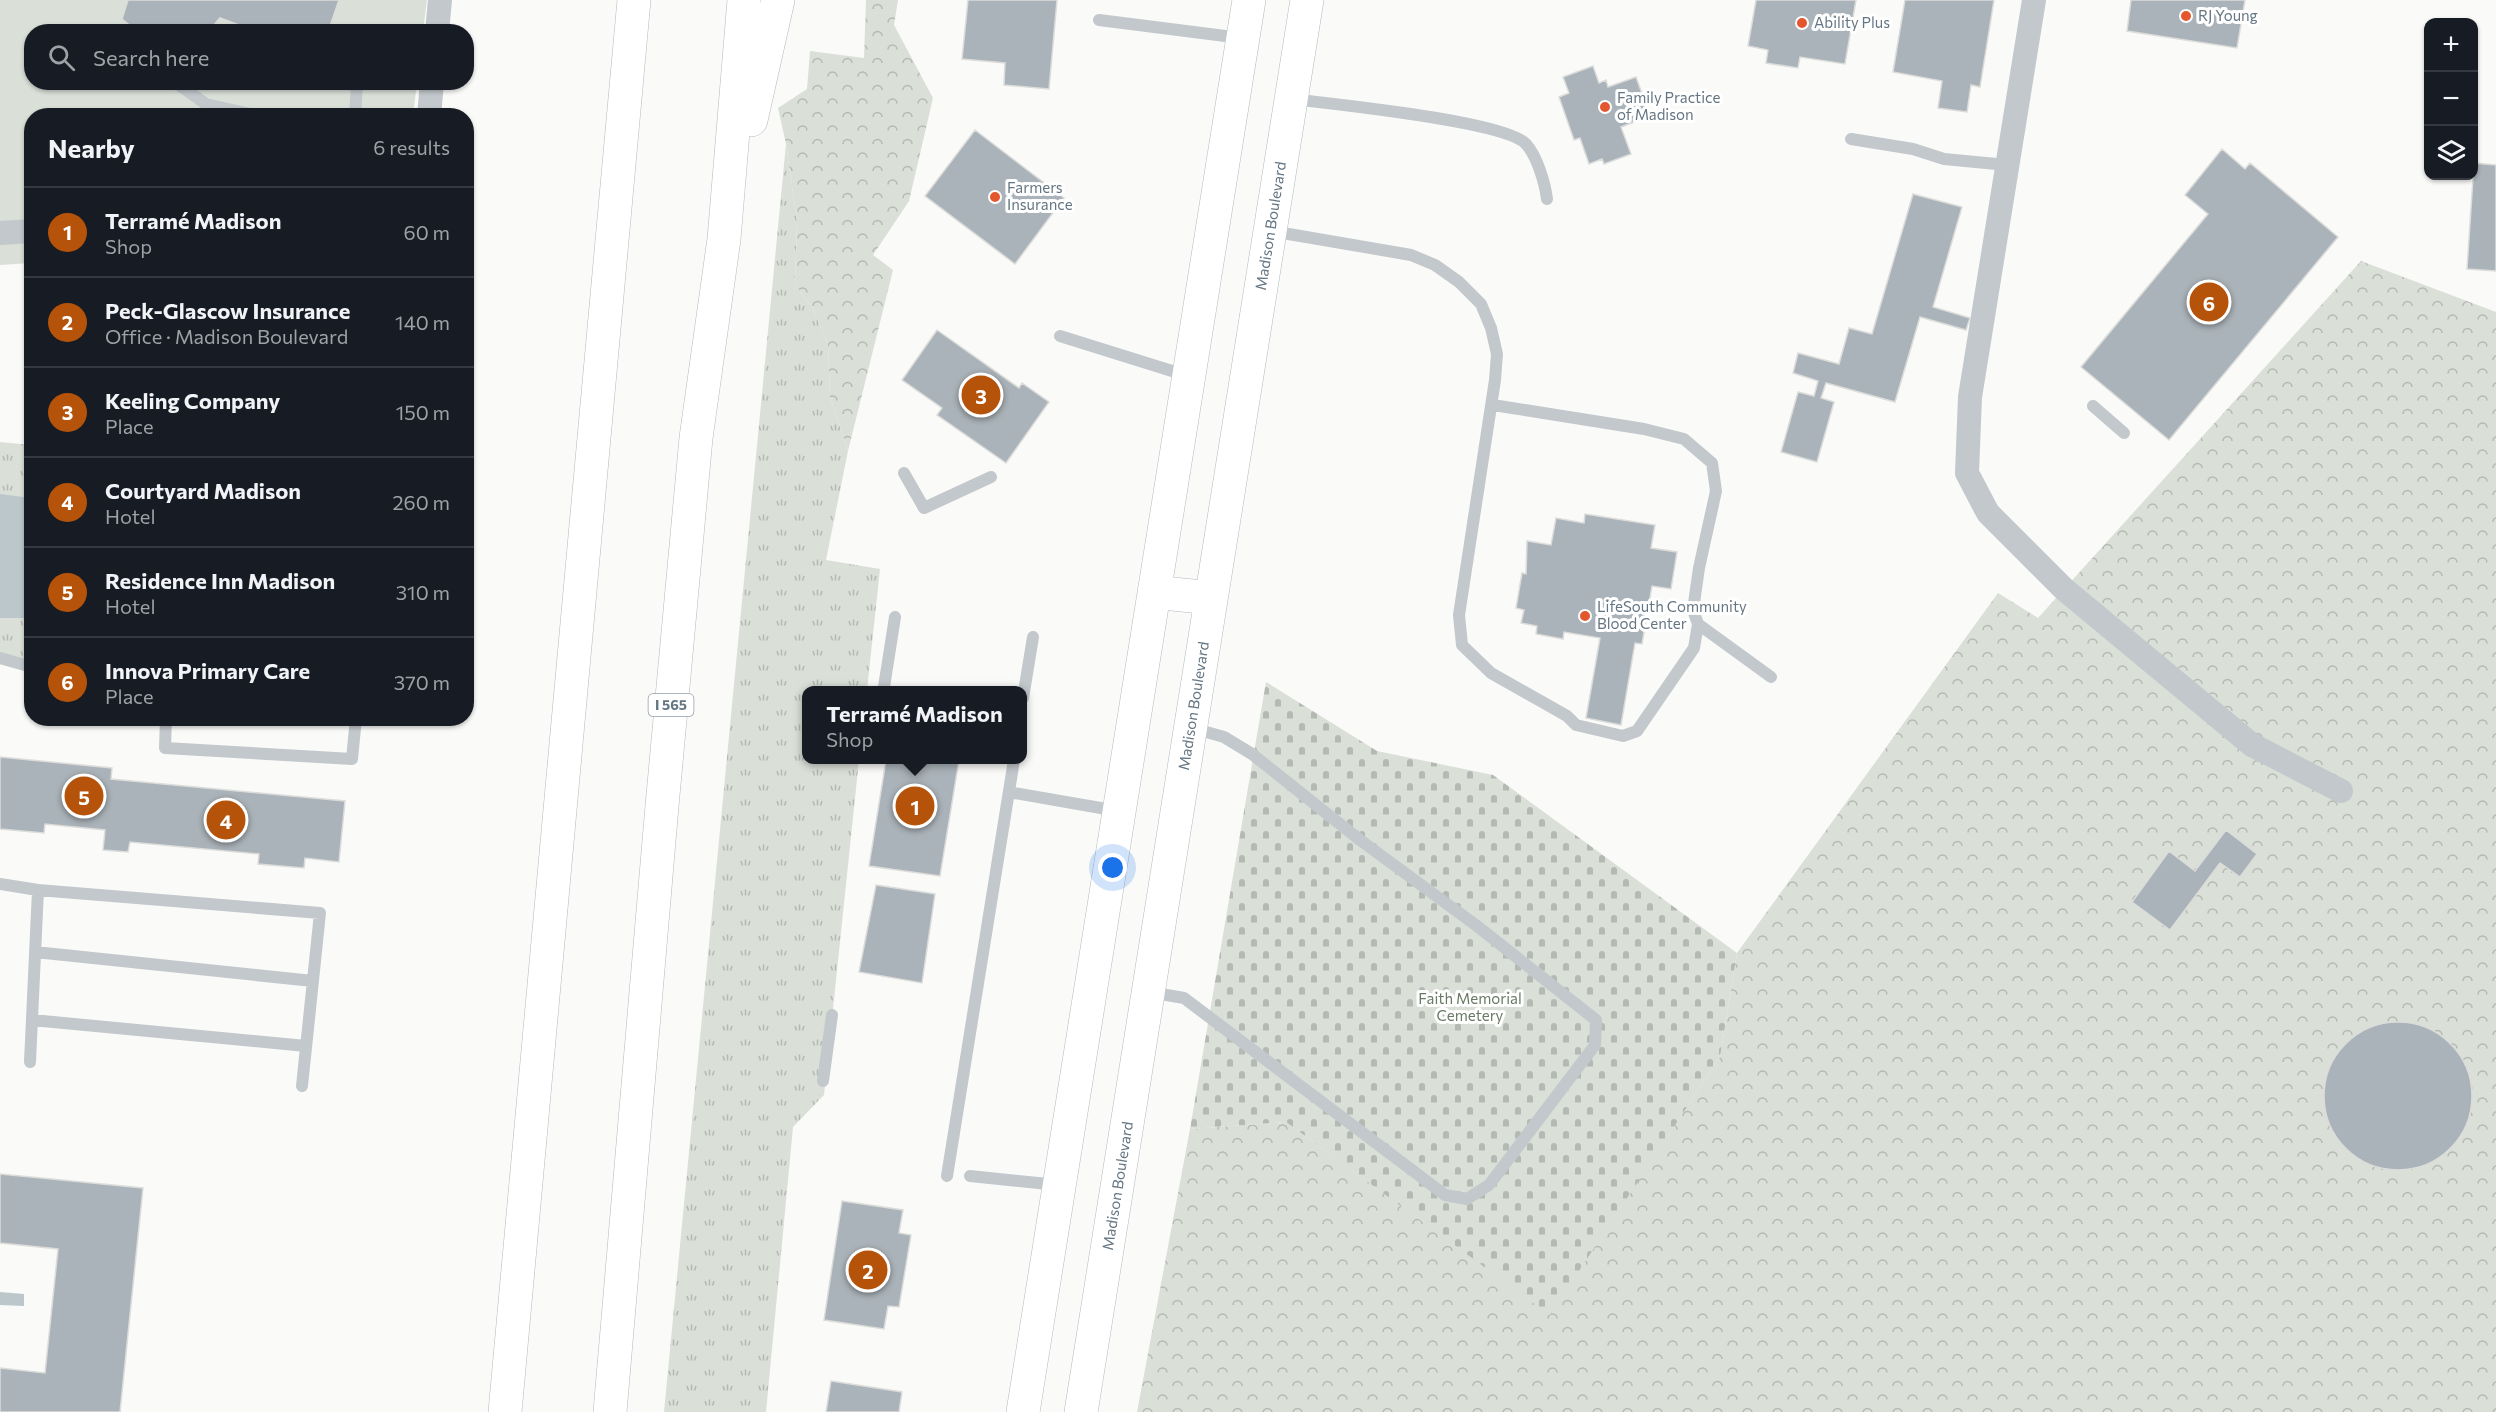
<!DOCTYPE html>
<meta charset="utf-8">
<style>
:root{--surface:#171b24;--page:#242831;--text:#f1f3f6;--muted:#9ea1a6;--line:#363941;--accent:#b45309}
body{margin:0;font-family:Commissioner,sans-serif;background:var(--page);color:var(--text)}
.controls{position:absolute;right:18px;top:18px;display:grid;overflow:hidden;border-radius:12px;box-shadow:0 2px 4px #0004}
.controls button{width:54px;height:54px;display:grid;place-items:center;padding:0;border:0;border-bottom:2px solid var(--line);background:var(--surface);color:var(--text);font:30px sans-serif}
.you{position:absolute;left:1113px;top:868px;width:21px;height:21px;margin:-15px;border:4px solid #fff;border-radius:50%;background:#1a73e8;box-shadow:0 0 0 9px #1a73e833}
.badge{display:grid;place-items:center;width:39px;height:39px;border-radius:50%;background:var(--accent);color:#fff;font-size:20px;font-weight:700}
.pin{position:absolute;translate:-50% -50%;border:3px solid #fff;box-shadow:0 2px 6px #0006}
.popup{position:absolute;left:802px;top:686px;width:225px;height:78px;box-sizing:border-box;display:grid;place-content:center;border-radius:12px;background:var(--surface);filter:drop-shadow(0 2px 4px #0005);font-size:20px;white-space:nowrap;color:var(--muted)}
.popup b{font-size:22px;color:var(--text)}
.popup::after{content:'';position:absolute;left:50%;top:100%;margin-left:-12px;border:12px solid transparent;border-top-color:var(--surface)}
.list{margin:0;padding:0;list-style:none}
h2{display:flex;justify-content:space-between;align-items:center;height:78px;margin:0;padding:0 24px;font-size:26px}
h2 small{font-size:20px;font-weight:400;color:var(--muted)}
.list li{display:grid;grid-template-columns:39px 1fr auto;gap:18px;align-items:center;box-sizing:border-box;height:90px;padding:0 24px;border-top:2px solid var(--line)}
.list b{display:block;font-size:22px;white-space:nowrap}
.list p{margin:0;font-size:20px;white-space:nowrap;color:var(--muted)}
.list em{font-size:20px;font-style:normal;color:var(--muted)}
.icon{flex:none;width:33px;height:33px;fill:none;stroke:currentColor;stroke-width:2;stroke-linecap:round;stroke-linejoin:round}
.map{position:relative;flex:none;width:2496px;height:1412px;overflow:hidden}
.search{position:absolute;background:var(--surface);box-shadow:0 2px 4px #0004;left:24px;top:24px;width:450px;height:66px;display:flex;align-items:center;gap:15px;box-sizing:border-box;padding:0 21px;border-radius:24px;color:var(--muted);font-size:22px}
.panel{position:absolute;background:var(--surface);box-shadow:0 2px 4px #0004;left:24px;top:108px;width:450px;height:618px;border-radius:24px}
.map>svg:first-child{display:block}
.grass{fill:url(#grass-tufts)}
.forest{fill:url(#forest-crowns)}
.cemetery{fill:url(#cemetery-stones)}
.park{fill:#dadfd7}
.water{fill:#bbc7cb}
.building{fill:#aab3b9;stroke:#dcdcda;stroke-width:1.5}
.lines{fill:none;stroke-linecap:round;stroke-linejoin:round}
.secondary-casing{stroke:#b3babf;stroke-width:34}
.motorway-casing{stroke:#b4b9bd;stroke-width:34}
.service{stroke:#c3c8cc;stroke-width:12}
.minor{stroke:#c3c8cc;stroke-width:24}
.secondary{stroke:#fff;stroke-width:33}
.motorway{stroke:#fff;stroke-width:33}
.poi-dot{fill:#e4572e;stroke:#fff;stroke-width:2}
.labels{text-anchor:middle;stroke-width:6;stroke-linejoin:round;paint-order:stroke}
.shield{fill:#fff;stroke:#939fa8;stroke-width:1.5}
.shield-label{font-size:14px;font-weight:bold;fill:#657683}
.poi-label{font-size:15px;fill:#657683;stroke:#fff;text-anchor:start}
.street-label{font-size:15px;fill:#657683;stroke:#fff}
.park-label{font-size:15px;fill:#687a64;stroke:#fff}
</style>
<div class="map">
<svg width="2496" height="1412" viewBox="0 0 2496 1412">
<defs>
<pattern id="grass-tufts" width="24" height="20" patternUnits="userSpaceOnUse" patternTransform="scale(1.5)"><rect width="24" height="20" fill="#dadfd7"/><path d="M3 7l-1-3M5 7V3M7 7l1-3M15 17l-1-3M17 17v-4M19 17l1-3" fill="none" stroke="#b4b9b4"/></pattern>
<pattern id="forest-crowns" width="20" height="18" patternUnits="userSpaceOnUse" patternTransform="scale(1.5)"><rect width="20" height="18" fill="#dadfd7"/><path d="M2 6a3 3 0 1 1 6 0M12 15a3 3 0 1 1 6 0" fill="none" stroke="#b4b9b4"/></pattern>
<pattern id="cemetery-stones" width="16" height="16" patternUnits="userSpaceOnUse" patternTransform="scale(1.5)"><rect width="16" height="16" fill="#dadfd7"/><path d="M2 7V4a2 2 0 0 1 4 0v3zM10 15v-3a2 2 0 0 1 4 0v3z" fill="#b4b9b4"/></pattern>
</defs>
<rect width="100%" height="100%" fill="#fafaf8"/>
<path class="grass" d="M786 144 797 221 795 285 812 307 828 344 830 397 848 451 826 560 880 569 867 690H807V760H859L824 1095 793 1127 766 1412H664Z
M0 442 31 445V662L0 659Z"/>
<path class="forest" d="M866 0H898L894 25 933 98 909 201 873 255 893 270 848 451 830 397 828 344 812 307 795 285 797 221 786 144 778 108 807 89 810 51 864 58Z
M2361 261 2496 312V1412H1137L1190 1129 1286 1122 1550 1314 1720 1057 1737 953 1998 593 2038 618Z"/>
<path class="cemetery" d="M1266 682 1377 751 1493 775 1737 953 1720 1057 1550 1315 1286 1122 1190 1129Z"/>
<path class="park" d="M0 0H427L423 31 32 32V82L417 83 413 115 32 116 31 263 0 265Z"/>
<path class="water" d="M0 494 31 498V618H0Z
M0 1292 24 1294V1306L0 1305Z"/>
<path class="building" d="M128 0H339L328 32H258L220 18 208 32H138L122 19Z
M968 0H1057L1049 89 1004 85 1005 63 962 59Z
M1756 0H1856L1845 64 1800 57 1798 68 1766 63 1768 50 1748 46Z
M1905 0H1994L1980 87 1971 85 1967 112 1938 108 1942 81 1893 72Z
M2131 0H2245L2237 48 2127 31Z
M1593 66 1599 83 1606 80 1608 87 1636 77 1650 116 1621 127 1631 154 1604 164 1602 159 1589 164 1580 138 1574 140 1559 97 1569 93 1563 77Z
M975 130 1064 198 1015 264 925 196Z
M2222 149 2245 169 2250 163 2338 237 2169 440 2081 367 2208 214 2185 195Z
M2474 163 2496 165V271L2467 269Z
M1913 194 1962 207 1933 307 1970 318 1966 330 1920 317 1895 402 1826 383 1821 398 1834 402 1817 462 1781 452 1798 392 1814 396 1818 381 1793 373 1798 353 1839 364 1849 328 1872 334Z
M937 330 1019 388 1022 383 1049 402 1006 463 937 415 942 408 902 380Z
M1585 514 1655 525 1651 548 1677 552 1671 589 1652 586 1642 644 1635 643 1621 725 1586 718 1600 638 1564 632 1563 639 1536 634 1537 626 1521 623 1524 610 1516 608 1522 573 1526 574 1527 541 1551 545 1556 518 1584 523Z
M0 757 112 768 111 779 345 801 339 862 305 858 304 868 258 864 259 854 130 842 128 852 103 850 105 830 45 824 44 833 0 829Z
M886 760H959L940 876 869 866Z
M2226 830 2257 854 2240 877 2220 863 2170 930 2132 902 2169 851 2195 871Z
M876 885 935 894 922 983 859 972Z
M2324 1096a74 74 0 1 1 148 0a74 74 0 1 1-148 0Z
M0 1174 143 1188 120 1412H0V1368L45 1373 58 1249 0 1243Z
M842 1201 903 1210 899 1233 911 1235 899 1307 888 1306 884 1329 824 1320Z
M831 1381 902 1392 899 1412H826Z"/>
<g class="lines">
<g class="secondary-casing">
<path id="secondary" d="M1154 592 1211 598
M1023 1412 1249 0
M1081 1412 1307 0"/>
</g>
<g class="motorway-casing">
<path id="motorway" d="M751 120 778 0
M505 1412 634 0
M610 1412 662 806 696 438 724 239 744 0"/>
</g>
<path class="service" d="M1099 20 1241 38
M175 82 206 104 259 116
M1292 99C1332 104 1505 121 1526 144 1537 156 1545 183 1547 199
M355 116 357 82
M1851 139 1913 149 1944 159 2007 165
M1271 231 1411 255 1435 265 1459 282 1481 304 1491 328 1497 354 1495 380 1459 615 1462 645 1491 673 1567 716 1576 725 1623 736 1637 731 1694 648 1698 624 1693 610 1699 568 1716 491 1712 463 1684 439 1644 429 1493 405
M1060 336 1188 376
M2093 406 2124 433
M904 473 924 508 991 477
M1698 624 1771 677
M0 658 32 667
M884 687 895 617
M1023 698 1033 637
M166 718 165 748 352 759 356 718
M1009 792 1118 811
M0 884 38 890
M35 952 313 981
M1149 992 1184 998 1445 1195 1467 1199 1489 1185 1595 1045 1596 1020 1477 926 1360 840 1252 754 1224 737 1192 728
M32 1020 306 1046
M30 1062 38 890 320 913 302 1086
M823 1081 832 1015
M947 1176 1014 760
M970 1176 1058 1185"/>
<path class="minor" d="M2034 0 1970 397 1967 473 1988 513 2064 589 2252 745 2341 791
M437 32 440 0
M429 116 432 82
M0 233 32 231"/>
<use href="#secondary" class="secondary"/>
<use href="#motorway" class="motorway"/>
</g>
<g class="poi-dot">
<circle cx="2186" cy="16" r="6"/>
<circle cx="1802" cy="23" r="6"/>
<circle cx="1605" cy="107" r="6"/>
<circle cx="995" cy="197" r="6"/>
<circle cx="1585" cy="616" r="6"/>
</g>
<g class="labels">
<rect class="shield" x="648.5" y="694" width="45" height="22" rx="4.5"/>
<g class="shield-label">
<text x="671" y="710">I 565</text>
</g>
<g class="poi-label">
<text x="2198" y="21">RJ Young</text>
<text x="1814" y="28">Ability Plus</text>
<text x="1617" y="103">Family Practice<tspan x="1617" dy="17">of Madison</tspan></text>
<text x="1007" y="193">Farmers<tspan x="1007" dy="17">Insurance</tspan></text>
<text x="1597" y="612">LifeSouth Community<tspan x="1597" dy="17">Blood Center</tspan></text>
</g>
<g class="street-label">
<text transform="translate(1271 226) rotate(-81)" y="5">Madison Boulevard</text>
<text transform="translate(1194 706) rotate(-81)" y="5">Madison Boulevard</text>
<text transform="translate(1118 1186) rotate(-81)" y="5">Madison Boulevard</text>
</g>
<g class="park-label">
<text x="1470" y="1004">Faith Memorial<tspan x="1470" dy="17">Cemetery</tspan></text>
</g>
</g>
</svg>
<div class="controls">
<button>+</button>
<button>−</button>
<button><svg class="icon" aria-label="layers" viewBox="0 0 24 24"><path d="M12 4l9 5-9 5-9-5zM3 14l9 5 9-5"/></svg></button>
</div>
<div class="you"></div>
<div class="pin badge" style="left:915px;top:806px">1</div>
<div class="popup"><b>Terramé Madison</b>Shop</div>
<div class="pin badge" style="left:868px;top:1270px">2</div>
<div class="pin badge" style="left:981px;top:395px">3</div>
<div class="pin badge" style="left:226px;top:820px">4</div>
<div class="pin badge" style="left:84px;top:796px">5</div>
<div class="pin badge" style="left:2209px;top:302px">6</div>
<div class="search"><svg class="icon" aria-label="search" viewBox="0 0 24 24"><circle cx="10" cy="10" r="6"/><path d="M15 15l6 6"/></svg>Search here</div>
<section class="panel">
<h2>Nearby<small>6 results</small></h2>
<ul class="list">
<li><span class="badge">1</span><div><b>Terramé Madison</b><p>Shop</p></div><em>60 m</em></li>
<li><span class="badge">2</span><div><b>Peck-Glascow Insurance</b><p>Office · Madison Boulevard</p></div><em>140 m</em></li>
<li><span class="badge">3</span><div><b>Keeling Company</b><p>Place</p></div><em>150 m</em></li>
<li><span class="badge">4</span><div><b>Courtyard Madison</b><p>Hotel</p></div><em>260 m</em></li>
<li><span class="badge">5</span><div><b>Residence Inn Madison</b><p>Hotel</p></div><em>310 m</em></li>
<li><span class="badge">6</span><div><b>Innova Primary Care</b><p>Place</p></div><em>370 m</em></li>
</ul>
</section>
</div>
